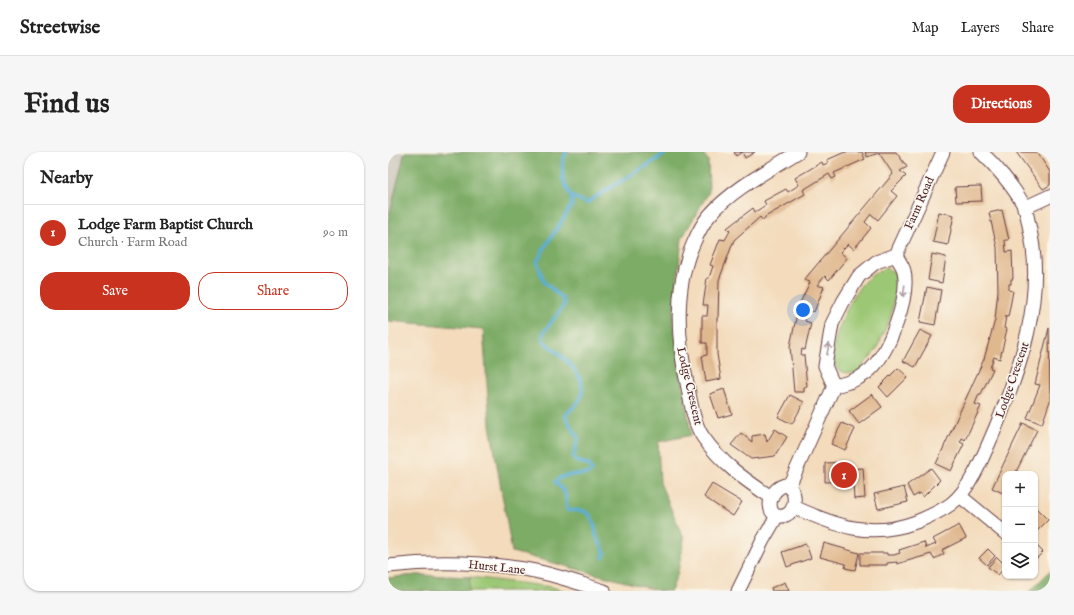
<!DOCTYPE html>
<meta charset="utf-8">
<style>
:root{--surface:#fff;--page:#f6f6f6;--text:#222;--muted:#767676;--line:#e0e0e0;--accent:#c8321e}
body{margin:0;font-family:"IM FELL English",serif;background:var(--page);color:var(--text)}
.controls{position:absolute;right:12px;bottom:12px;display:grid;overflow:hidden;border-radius:8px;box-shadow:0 1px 3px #0004}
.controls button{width:36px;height:36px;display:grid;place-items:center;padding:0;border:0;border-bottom:1px solid var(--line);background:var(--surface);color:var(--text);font:20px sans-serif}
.you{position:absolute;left:415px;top:158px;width:14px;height:14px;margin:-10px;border:3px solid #fff;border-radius:50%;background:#1a73e8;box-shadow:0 0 0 6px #1a73e833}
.badge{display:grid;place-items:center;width:26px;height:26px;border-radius:50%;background:var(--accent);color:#fff;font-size:13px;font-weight:700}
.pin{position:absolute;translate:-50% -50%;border:2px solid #fff;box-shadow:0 1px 4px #0006}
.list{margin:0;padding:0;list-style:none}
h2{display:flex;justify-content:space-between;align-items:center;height:52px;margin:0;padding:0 16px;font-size:17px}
h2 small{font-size:13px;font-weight:400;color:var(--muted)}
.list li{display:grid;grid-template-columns:26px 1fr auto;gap:12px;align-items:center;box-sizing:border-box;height:56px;padding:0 16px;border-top:1px solid var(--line)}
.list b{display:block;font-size:15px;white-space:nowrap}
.list p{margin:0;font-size:13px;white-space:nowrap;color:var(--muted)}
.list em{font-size:13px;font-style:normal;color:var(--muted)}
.actions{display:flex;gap:8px;padding:12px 16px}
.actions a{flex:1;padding:9px 0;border:1px solid var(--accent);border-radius:16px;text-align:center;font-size:14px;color:var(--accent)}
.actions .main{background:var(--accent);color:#fff}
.icon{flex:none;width:22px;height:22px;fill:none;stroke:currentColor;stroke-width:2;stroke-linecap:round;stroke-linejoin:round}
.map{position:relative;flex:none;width:662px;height:439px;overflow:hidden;border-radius:16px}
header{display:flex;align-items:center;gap:24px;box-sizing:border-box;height:56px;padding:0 20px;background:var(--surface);border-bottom:1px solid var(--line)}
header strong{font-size:19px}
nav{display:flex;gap:22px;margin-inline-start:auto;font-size:14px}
.intro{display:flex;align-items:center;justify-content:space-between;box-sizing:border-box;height:96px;padding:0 24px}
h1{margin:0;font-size:28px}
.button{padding:10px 18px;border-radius:16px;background:var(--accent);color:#fff;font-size:14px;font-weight:700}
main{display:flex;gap:24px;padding:0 24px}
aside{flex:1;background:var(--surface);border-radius:16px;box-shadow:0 1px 3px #0004}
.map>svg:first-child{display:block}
.industrial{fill:#c9c3b8}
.green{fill:#9cc875;stroke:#737450}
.forest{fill:#7dac66;stroke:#646648}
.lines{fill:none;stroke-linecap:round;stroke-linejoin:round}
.stream{stroke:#5baed6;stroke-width:3.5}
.building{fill:#e0b88e}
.minor-casing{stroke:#633b41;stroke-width:15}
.minor{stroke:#fff;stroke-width:13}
.oneway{stroke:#ae9aa0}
.labels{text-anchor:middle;stroke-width:3;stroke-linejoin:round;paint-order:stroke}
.street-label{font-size:12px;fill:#4a1f2b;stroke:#fbf7ec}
</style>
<header>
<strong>Streetwise</strong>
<nav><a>Map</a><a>Layers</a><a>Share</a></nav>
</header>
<div class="intro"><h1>Find us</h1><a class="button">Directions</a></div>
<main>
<aside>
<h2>Nearby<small></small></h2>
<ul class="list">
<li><span class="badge">1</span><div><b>Lodge Farm Baptist Church</b><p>Church · Farm Road</p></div><em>90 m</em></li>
</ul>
<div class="actions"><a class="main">Save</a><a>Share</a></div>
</aside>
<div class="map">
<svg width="662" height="439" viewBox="0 0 662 439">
<rect width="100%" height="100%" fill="#fbf7ec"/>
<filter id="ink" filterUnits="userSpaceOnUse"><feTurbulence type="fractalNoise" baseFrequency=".025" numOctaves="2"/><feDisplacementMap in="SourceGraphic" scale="8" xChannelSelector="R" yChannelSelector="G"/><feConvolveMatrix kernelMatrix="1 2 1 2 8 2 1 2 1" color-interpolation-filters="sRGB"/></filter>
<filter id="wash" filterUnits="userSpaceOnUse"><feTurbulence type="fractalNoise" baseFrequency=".012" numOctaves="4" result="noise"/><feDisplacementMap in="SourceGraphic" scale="16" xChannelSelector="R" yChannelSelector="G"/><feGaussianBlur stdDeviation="0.9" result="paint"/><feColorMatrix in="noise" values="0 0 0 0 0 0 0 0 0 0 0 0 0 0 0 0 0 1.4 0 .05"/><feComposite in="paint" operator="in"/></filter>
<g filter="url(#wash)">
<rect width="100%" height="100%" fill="#f3dbbc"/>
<path class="industrial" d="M0 0H17L0 68Z"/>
<path class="green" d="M498 116 507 121 508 135 503 164 488 198 469 221C462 221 454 222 449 216 436 201 460 153 469 139 476 128 487 120 498 116Z
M29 423 82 425 164 435 177 439H0V426Z"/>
<path class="forest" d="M17 0H314L320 8 321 40 294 86 285 167 303 283 270 290 272 331 296 387 290 420 283 439H272L124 400 102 273 95 177 0 169V68Z
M662 419V439H642Z
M29 423 82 425 81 439H0V426Z"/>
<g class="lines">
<path class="stream" d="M178 0 174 12 175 28 183 44 184 53 158 93 149 110 156 130 175 147 176 153 156 180 154 188C170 201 201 222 193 245 192 250 181 259 177 264L190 286 185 306 188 309 201 313 204 319 199 322C190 322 173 322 167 330 180 341 177 342 179 358L196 359 203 364 207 376 208 383 217 401 215 406
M183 44 199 51C225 32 253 19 279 0"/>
</g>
<g id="blocks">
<path class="building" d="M346 0H367L357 6 354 0 348 4Z
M457 0H474L477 7 446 21 448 25 444 27 441 22 415 38 417 42 377 65 375 69 372 65 346 88 331 128 330 166H329V202L333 227 318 230 314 204 319 203V191H314V164H319L320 153H315L319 126H321L325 114 322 113 332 87 337 88 342 79 339 76 365 56 367 60 378 53 376 49 398 37 400 40 411 33 407 26 434 10 435 13 440 11 439 8Z
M477 0H508L519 15 512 19 518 24 503 39 509 44 490 68 483 62 477 70 483 76 466 97 460 92 452 100 459 106 441 128 437 124 429 133 436 135 426 160 420 158 419 162 417 169 423 171 417 198 414 197 413 203H416L419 235H416V240H406L402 194 411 153 422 130 416 128 505 22 491 1 479 5Z
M628 0H649L662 20V33L655 37Z
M593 34 594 49 568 50 567 35Z
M614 58 621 88H617L618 100 624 99 625 127H623V132H621V138L625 139 620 165 618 164 616 176 619 177 612 207 606 205 602 216 605 217 593 242H591L587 252 593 254 577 288 574 286 572 290 576 292 563 319 548 312 596 207 607 168 610 138 609 95 601 61Z
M551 60 566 63 560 93 545 90Z
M544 102 558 105 554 131 540 128Z
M539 135 553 138 547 173 532 170Z
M661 176 662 249 654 272 639 266 652 233 647 232Z
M532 178 544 184 527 215 515 209Z
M510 216 520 225 500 245 491 235Z
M336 237 344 262 330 266 322 242Z
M484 242 494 255 471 272 461 259Z
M402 243 416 250 404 272 390 265Z
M454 271 467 277 457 298 443 292Z
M635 271 649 278 627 322H617V342L604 336Z
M387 277 399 285 387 304 363 307 343 293 353 281 364 290V284L377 282 379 290Z
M461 310V317L475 316 477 346 466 347 465 329 437 330V311Z
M543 316 552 328 535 345 532 341 525 345 519 333Z
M324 332 354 350 345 364 316 345Z
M516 335 520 350 490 357 486 342Z
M647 355 660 368 647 381Z
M571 373 578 386 554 398 556 402 546 407 543 402 509 412V410L499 411V413H472V401H499V403H506L512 401 511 398 536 390 538 396 548 392 545 387Z
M436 391 471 401 467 418 457 416 458 412 432 405Z
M418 392 423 406 399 415 394 400Z
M647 392 655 400 647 408Z
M600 397 607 404 599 413 591 406Z
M609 405 617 413V415L610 423 600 415Z
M397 430 401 439H384L383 436Z"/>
</g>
</g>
<g filter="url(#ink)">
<use href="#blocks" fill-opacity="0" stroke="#633b41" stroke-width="1"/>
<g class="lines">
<g class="minor-casing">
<path id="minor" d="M636 56 662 44
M446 234C459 231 471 228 482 218 501 200 522 145 516 119 515 114 510 108 508 103
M397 333 401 334C406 339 407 344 406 351 405 356 403 361 398 363 378 371 376 339 397 333Z
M401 334 446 234 437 214 444 172 455 150 471 124 488 110 508 103 555 0
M572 344 617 381
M383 345C357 328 333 311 315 285 306 272 303 252 300 236 289 188 285 136 306 90 310 81 315 71 321 64 343 38 381 18 410 0
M406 355C448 374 482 387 528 370 540 365 552 360 563 352 583 337 597 300 607 277 633 215 657 145 642 78 640 69 639 59 635 52 625 34 607 13 593 0
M0 414C45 409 92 410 136 417 163 421 190 431 216 439
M350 439 375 388 389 364"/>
</g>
<use href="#minor" class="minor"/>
</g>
<defs><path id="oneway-shaft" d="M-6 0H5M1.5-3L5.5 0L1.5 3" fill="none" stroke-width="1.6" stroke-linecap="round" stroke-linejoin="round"/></defs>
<g class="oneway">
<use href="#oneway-shaft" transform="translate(516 139) rotate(97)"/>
<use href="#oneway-shaft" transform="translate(440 197) rotate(-79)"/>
</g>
</g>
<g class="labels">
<g class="street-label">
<text transform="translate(531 51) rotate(-66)" y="4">Farm Road</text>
<text transform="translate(624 228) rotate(-71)" y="4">Lodge Crescent</text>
<text transform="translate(302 234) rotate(77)" y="4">Lodge Crescent</text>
<text transform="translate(109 415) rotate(6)" y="4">Hurst Lane</text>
</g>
</g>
</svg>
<div class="controls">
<button>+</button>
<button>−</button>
<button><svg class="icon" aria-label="layers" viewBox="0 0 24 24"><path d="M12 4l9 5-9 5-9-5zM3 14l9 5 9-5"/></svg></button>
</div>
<div class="you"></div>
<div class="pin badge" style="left:456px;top:323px">1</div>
</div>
</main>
